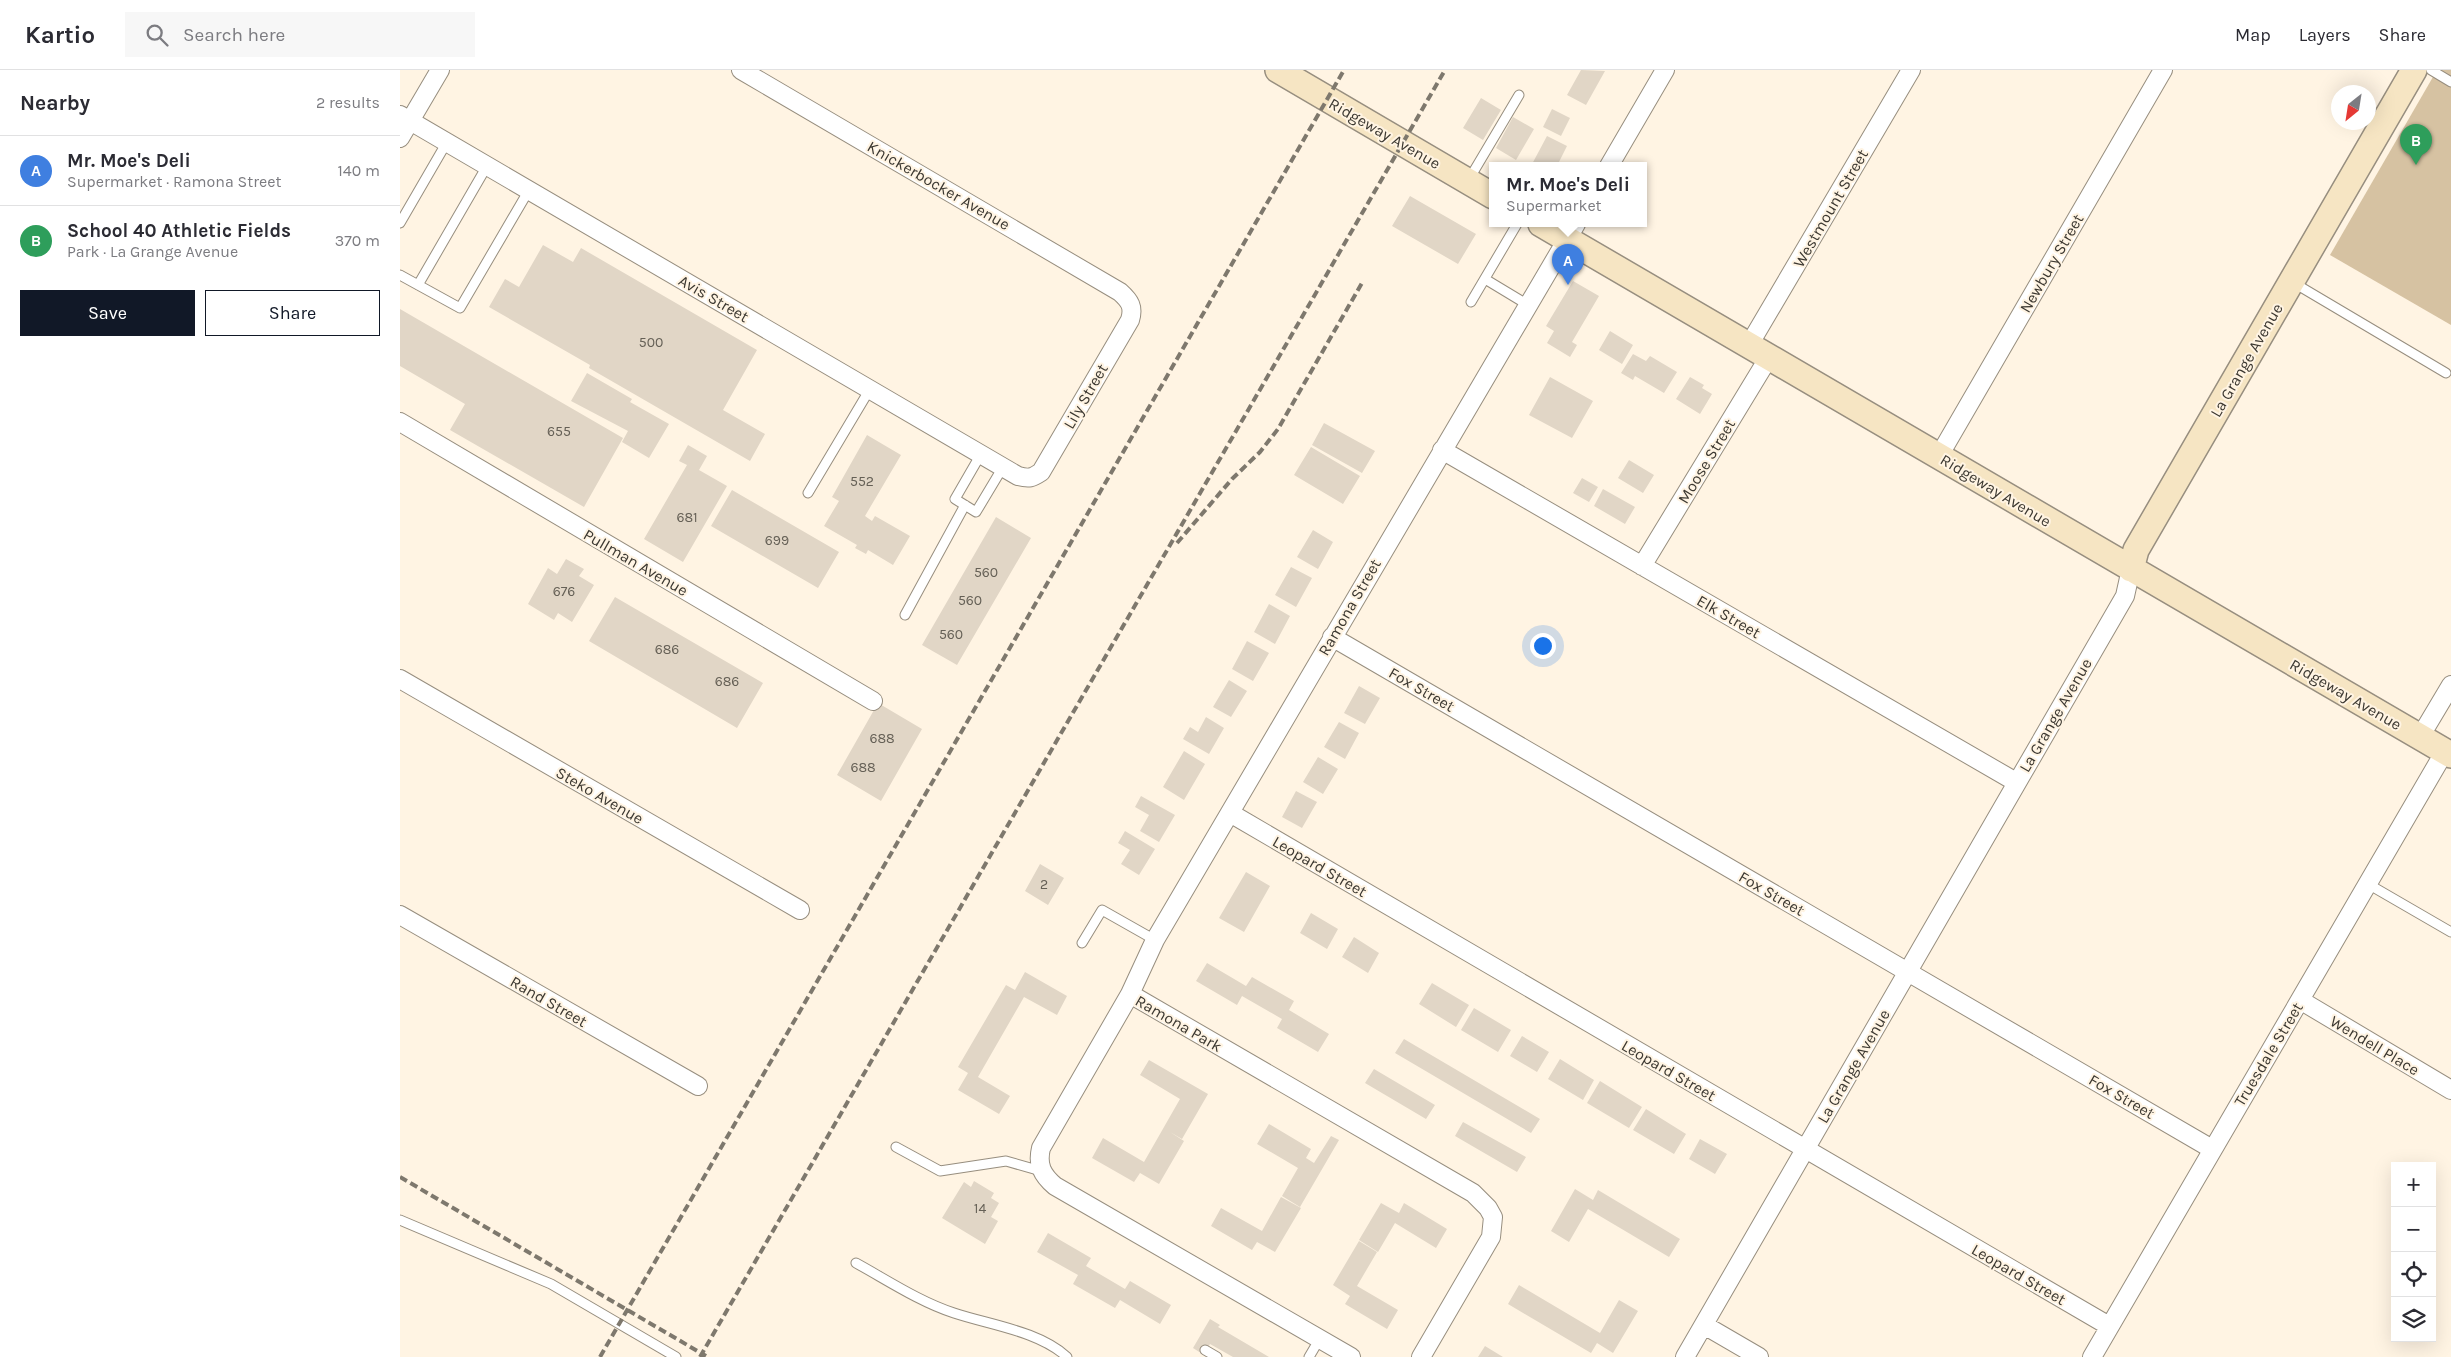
<!DOCTYPE html>
<meta charset="utf-8">
<style>
:root{--surface:#fff;--page:#f7f7f7;--text:#2b2b33;--muted:#7c7c81;--line:#e1e1e2;--accent:#111827}
body{margin:0;font-family:Karla,sans-serif;background:var(--page);color:var(--text)}
.controls{position:absolute;right:15px;bottom:15px;display:grid;overflow:hidden;border-radius:0px;box-shadow:0 5px 20px #0002}
.controls button{width:45px;height:45px;display:grid;place-items:center;padding:0;border:0;border-bottom:1px solid var(--line);background:var(--surface);color:var(--text);font:25px sans-serif}
.compass{position:absolute;left:1931px;top:15px;width:45px;height:45px;border-radius:50%;background:var(--surface);box-shadow:0 5px 20px #0002;rotate:210deg}
.you{position:absolute;left:1142px;top:575px;width:18px;height:18px;margin:-12px;border:4px solid #fff;border-radius:50%;background:#1a73e8;box-shadow:0 0 0 8px #1a73e833}
.badge{display:grid;place-items:center;width:32px;height:32px;border-radius:50%;background:var(--accent);color:#fff;font-size:16px;font-weight:700}
.pin{position:absolute;translate:-50% -41px;filter:drop-shadow(0 1px 2px #0008)}
.pin::after{content:'';position:absolute;top:26px;width:18px;height:15px;background:inherit;clip-path:polygon(0 0,100% 0,50% 100%)}
.popup{position:absolute;left:1089px;top:92px;width:158px;height:65px;box-sizing:border-box;display:grid;place-content:center;border-radius:0px;background:var(--surface);filter:drop-shadow(0 1px 4px #0005);font-size:16px;white-space:nowrap;color:var(--muted)}
.popup b{font-size:19px;color:var(--text)}
.popup::after{content:'';position:absolute;left:50%;top:100%;margin-left:-10px;border:10px solid transparent;border-top-color:var(--surface)}
.list{margin:0;padding:0;list-style:none}
h2{display:flex;justify-content:space-between;align-items:center;height:65px;margin:0;padding:0 20px;font-size:21px}
h2 small{font-size:16px;font-weight:400;color:var(--muted)}
.list li{display:grid;grid-template-columns:32px 1fr auto;gap:15px;align-items:center;box-sizing:border-box;height:70px;padding:0 20px;border-top:1px solid var(--line)}
.list b{display:block;font-size:19px;white-space:nowrap}
.list p{margin:0;font-size:16px;white-space:nowrap;color:var(--muted)}
.list em{font-size:16px;font-style:normal;color:var(--muted)}
.actions{display:flex;gap:10px;padding:15px 20px}
.actions a{flex:1;padding:11px 0;border:1px solid var(--accent);border-radius:0px;text-align:center;font-size:18px;color:var(--accent)}
.actions .main{background:var(--accent);color:#fff}
.icon{flex:none;width:28px;height:28px;fill:none;stroke:currentColor;stroke-width:2;stroke-linecap:round;stroke-linejoin:round}
.map{position:relative;flex:none;width:2051px;height:1287px;overflow:hidden}
header{display:flex;align-items:center;gap:30px;box-sizing:border-box;height:70px;padding:0 25px;background:var(--surface);border-bottom:1px solid var(--line)}
header strong{font-size:24px}
nav{display:flex;gap:28px;margin-inline-start:auto;font-size:18px}
.search{width:350px;height:45px;background:var(--page);display:flex;align-items:center;gap:12px;box-sizing:border-box;padding:0 18px;border-radius:0px;color:var(--muted);font-size:19px}
main{display:flex}
aside{flex:1;background:var(--surface)}
.map>svg:first-child{display:block}
.green{fill:#d6c2a2}
.building{fill:#e1d6c6}
.lines{fill:none;stroke-linecap:round;stroke-linejoin:round}
.lane-casing{stroke:#978e7f;stroke-width:11}
.street-casing{stroke:#978e7f;stroke-width:20}
.secondary-casing{stroke:#978e7f;stroke-width:28}
.lane{stroke:#fff;stroke-width:9}
.street{stroke:#fff;stroke-width:18}
.secondary{stroke:#f6e5c3;stroke-width:25}
.rail{stroke:#7e786d;stroke-width:4;stroke-dasharray:8 4;stroke-linecap:butt}
.labels{text-anchor:middle;stroke-width:4;stroke-linejoin:round;paint-order:stroke}
.number-label{font-size:14px;fill:#656056}
.street-label{font-size:16px;fill:#3c3831;stroke:#fff4e3}
</style>
<header>
<strong>Kartio</strong>
<div class="search"><svg class="icon" aria-label="search" viewBox="0 0 24 24"><circle cx="10" cy="10" r="6"/><path d="M15 15l6 6"/></svg>Search here</div>
<nav><a>Map</a><a>Layers</a><a>Share</a></nav>
</header>
<main>
<aside>
<h2>Nearby<small>2 results</small></h2>
<ul class="list">
<li><span class="badge" style="background:#3f7fe0">A</span><div><b>Mr. Moe's Deli</b><p>Supermarket · Ramona Street</p></div><em>140 m</em></li>
<li><span class="badge" style="background:#2e9e5b">B</span><div><b>School 40 Athletic Fields</b><p>Park · La Grange Avenue</p></div><em>370 m</em></li>
</ul>
<div class="actions"><a class="main">Save</a><a>Share</a></div>
</aside>
<div class="map">
<svg width="2051" height="1287" viewBox="0 0 2051 1287">
<rect width="100%" height="100%" fill="#fff4e3"/>
<path class="green" d="M2037 0H2051V255L1930 185Z"/>
<path class="building" d="M1181 0 1205 1 1186 35 1167 25Z
M1081 28 1101 40 1083 70 1063 58Z
M1152 39 1170 48 1161 66 1143 57Z
M1113 47 1134 59 1116 90 1096 78Z
M1147 66 1167 76 1157 96H1131Z
M1010 126 1076 164 1058 194 992 156Z
M143 175 173 192 181 178 357 280 323 340 365 364 350 391 189 298 190 295 89 237 105 209 119 217Z
M1173 211 1199 226 1172 272 1177 275 1170 287 1147 273 1154 261 1146 256Z
M0 239 223 368 184 437 50 360 65 334 0 296Z
M1210 261 1233 275 1222 294 1199 280Z
M1233 284 1246 291 1250 286 1277 302 1264 323 1235 306 1233 310 1221 303Z
M187 303 232 329 230 332 269 354 249 388 222 372 228 361 171 331Z
M1150 307 1193 331 1172 368 1129 345Z
M1290 307 1304 315 1302 318 1312 324 1300 344 1276 329Z
M924 353 975 381 962 403 912 375Z
M467 365 501 385 465 446 472 451 475 446 510 466 493 495 468 480 466 484 455 478 457 475 424 456 439 431 432 427Z
M288 375 307 386 299 400 327 416 283 492 244 469 287 395 279 391Z
M911 377 960 406 943 434 894 405Z
M1229 390 1254 405 1243 423 1218 408Z
M1182 408 1198 417 1189 432 1173 423Z
M1203 419 1235 437 1225 454 1194 436Z
M332 420 439 482 418 518 311 456Z
M596 447 631 468 557 595 522 575Z
M913 460 933 472 918 499 897 487Z
M166 489 184 499 179 506 194 515 172 552 158 543 154 550 128 534 148 498 157 504Z
M891 497 912 508 896 537 875 525Z
M215 527 363 613 337 658 189 571Z
M869 534 890 546 875 574 854 562Z
M847 571 869 583 853 611 832 599Z
M829 610 847 621 831 647 813 637Z
M959 616 980 628 965 654 944 643Z
M478 633 522 659 481 731 437 705Z
M806 647 824 658 809 684 783 669 790 657 798 662Z
M939 652 959 663 945 689 924 677Z
M784 681 805 694 784 730 763 717Z
M918 687 938 699 923 724 903 712Z
M896 721 917 732 902 758 882 747Z
M741 726 775 745 759 772 740 761 749 745 735 737Z
M725 761 755 779 739 805 721 794 730 780 718 773Z
M640 794 664 808 648 835 625 821Z
M846 802 870 816 844 862 819 848Z
M911 843 938 859 927 879 900 863Z
M954 867 979 883 968 903 942 887Z
M807 893 846 916 852 907 894 931 889 940 929 964 918 982 877 958 882 949 842 926 837 935 796 911Z
M625 902 667 926 657 945 624 927 578 1007 610 1026 599 1044 558 1020 568 1003 558 997 606 915 615 920Z
M1032 913 1069 935 1056 957 1019 934Z
M1074 938 1111 960 1098 982 1061 960Z
M1122 966 1149 982 1137 1002 1110 986Z
M1004 969 1140 1049 1131 1063 995 983Z
M1160 989 1194 1010 1183 1030 1148 1009Z
M749 990 808 1024 782 1069 770 1062 784 1071 759 1114 740 1103 734 1112 692 1088 703 1068 744 1092 780 1029 740 1005Z
M974 999 1035 1035 1026 1049 965 1013Z
M1200 1011 1242 1037 1229 1058 1187 1033Z
M1246 1039 1286 1064 1274 1084 1233 1060Z
M1063 1052 1126 1087 1117 1102 1055 1066Z
M869 1054 911 1079 906 1088 914 1093 931 1066 939 1070 900 1137 882 1126 898 1098 857 1074Z
M1300 1069 1327 1084 1315 1104 1289 1089Z
M574 1111 594 1123 591 1128 599 1133 591 1147 598 1151 585 1174 542 1148 564 1112 571 1117Z
M1175 1119 1193 1130 1198 1120 1280 1169 1269 1187 1188 1139 1169 1172 1151 1161Z
M881 1127 901 1138 875 1182 857 1172 852 1180 811 1156 821 1138 862 1161Z
M981 1133 999 1143 1004 1133 1047 1159 1036 1178 995 1153 978 1182 959 1170Z
M648 1163 691 1188 686 1196 725 1219 730 1211 771 1235 760 1254 720 1230 715 1238 673 1214 678 1205 637 1182Z
M959 1171 977 1182 957 1216 998 1240 987 1259 945 1234 950 1226 933 1215Z
M1119 1215 1200 1263 1219 1230 1238 1241 1213 1283 1197 1273 1191 1283 1108 1234Z
M810 1249 820 1255 818 1257 869 1287H833L810 1274 804 1285 793 1278Z
M1085 1276 1103 1287H1078Z"/>
<g class="lines">
<g class="lane-casing">
<path id="lane" d="M2031 0 2051 12
M1068 111 1119 25
M0 153 47 72
M0 205 60 238 129 120
M1085 209 1128 235
M1894 213 2046 303
M18 215 87 96
M1071 232 1117 154
M581 384 555 429 576 442 603 397
M408 423 470 319
M505 545 565 435
M1968 814 2051 862
M682 873 702 840 755 870
M496 1077 540 1101 606 1091 641 1101
M0 1150 151 1214 276 1287
M456 1193C487 1210 520 1232 554 1243 590 1255 639 1261 667 1287
M805 1280 817 1287
M909 1287 919 1270"/>
</g>
<g class="street-casing">
<path id="street" d="M0 45 618 406C629 409 632 408 641 402L730 250C734 237 730 231 720 222L341 0
M0 68 40 0
M1209 96 1265 0
M1349 275 1511 0
M0 352 473 631
M1042 380 1616 712
M1539 386 1763 0
M1242 496 1369 287
M932 567 1812 1079
M0 609 400 840
M2020 667 2051 615
M830 743 1709 1256
M0 845 298 1016
M730 924 755 870 1176 154
M1900 930 2051 1020
M1304 1255 1359 1287
M951 1287 655 1116C642 1105 637 1095 641 1078L730 924 1073 1123 1088 1138 1093 1147 1091 1167 1021 1287
M1285 1287 1725 526 1731 499
M1692 1287 2045 681"/>
</g>
<g class="secondary-casing">
<path id="secondary" d="M878 0 1093 126
M1141 154 2051 685
M1731 499 1736 480 2014 0"/>
</g>
<use href="#lane" class="lane"/>
<use href="#street" class="street"/>
<use href="#secondary" class="secondary"/>
<path class="rail" d="M777 473 832 409 860 382 878 359 962 213
M0 1107 306 1286
M200 1287 944 0
M300 1287 1045 0"/>
</g>
<g class="labels">
<g class="number-label">
<text x="251" y="277">500</text>
<text x="159" y="366">655</text>
<text x="462" y="416">552</text>
<text x="287" y="452">681</text>
<text x="377" y="475">699</text>
<text x="586" y="507">560</text>
<text x="164" y="526">676</text>
<text x="570" y="535">560</text>
<text x="551" y="569">560</text>
<text x="267" y="584">686</text>
<text x="327" y="616">686</text>
<text x="482" y="673">688</text>
<text x="463" y="702">688</text>
<text x="644" y="819">2</text>
<text x="580" y="1143">14</text>
</g>
<g class="street-label">
<text transform="translate(985 63) rotate(30)" y="6">Ridgeway Avenue</text>
<text transform="translate(539 115) rotate(30)" y="6">Knickerbocker Avenue</text>
<text transform="translate(1430 138) rotate(-60)" y="6">Westmount Street</text>
<text transform="translate(1651 193) rotate(-60)" y="6">Newbury Street</text>
<text transform="translate(314 228) rotate(30)" y="6">Avis Street</text>
<text transform="translate(1846 290) rotate(-60)" y="6">La Grange Avenue</text>
<text transform="translate(685 326) rotate(-60)" y="6">Lily Street</text>
<text transform="translate(1306 391) rotate(-59)" y="6">Moose Street</text>
<text transform="translate(1596 420) rotate(31)" y="6">Ridgeway Avenue</text>
<text transform="translate(236 492) rotate(30)" y="6">Pullman Avenue</text>
<text transform="translate(949 537) rotate(-60)" y="6">Ramona Street</text>
<text transform="translate(1329 546) rotate(30)" y="6">Elk Street</text>
<text transform="translate(1022 619) rotate(30)" y="6">Fox Street</text>
<text transform="translate(1946 624) rotate(30)" y="6">Ridgeway Avenue</text>
<text transform="translate(1655 645) rotate(-60)" y="6">La Grange Avenue</text>
<text transform="translate(200 725) rotate(30)" y="6">Steko Avenue</text>
<text transform="translate(920 796) rotate(30)" y="6">Leopard Street</text>
<text transform="translate(1372 823) rotate(30)" y="6">Fox Street</text>
<text transform="translate(149 931) rotate(30)" y="6">Rand Street</text>
<text transform="translate(779 953) rotate(30)" y="6">Ramona Park</text>
<text transform="translate(1975 975) rotate(31)" y="6">Wendell Place</text>
<text transform="translate(1868 984) rotate(-59)" y="6">Truesdale Street</text>
<text transform="translate(1453 996) rotate(-60)" y="6">La Grange Avenue</text>
<text transform="translate(1269 1000) rotate(30)" y="6">Leopard Street</text>
<text transform="translate(1722 1026) rotate(30)" y="6">Fox Street</text>
<text transform="translate(1619 1204) rotate(30)" y="6">Leopard Street</text>
</g>
</g>
</svg>
<div class="controls">
<button>+</button>
<button>−</button>
<button><svg class="icon" aria-label="locate" viewBox="0 0 24 24"><circle cx="12" cy="12" r="6"/><path d="M12 2v4M12 18v4M2 12h4M18 12h4"/></svg></button>
<button><svg class="icon" aria-label="layers" viewBox="0 0 24 24"><path d="M12 4l9 5-9 5-9-5zM3 14l9 5 9-5"/></svg></button>
</div>
<svg class="compass" viewBox="-18 -18 36 36"><path d="M0-13l5 13h-10z" fill="#e53935"/><path d="M0 13l5-13h-10z" fill="#7c7c81"/></svg>
<div class="you"></div>
<div class="pin badge" style="left:1168px;top:215px;background:#3f7fe0">A</div>
<div class="popup"><b>Mr. Moe's Deli</b>Supermarket</div>
<div class="pin badge" style="left:2016px;top:95px;background:#2e9e5b">B</div>
</div>
</main>
